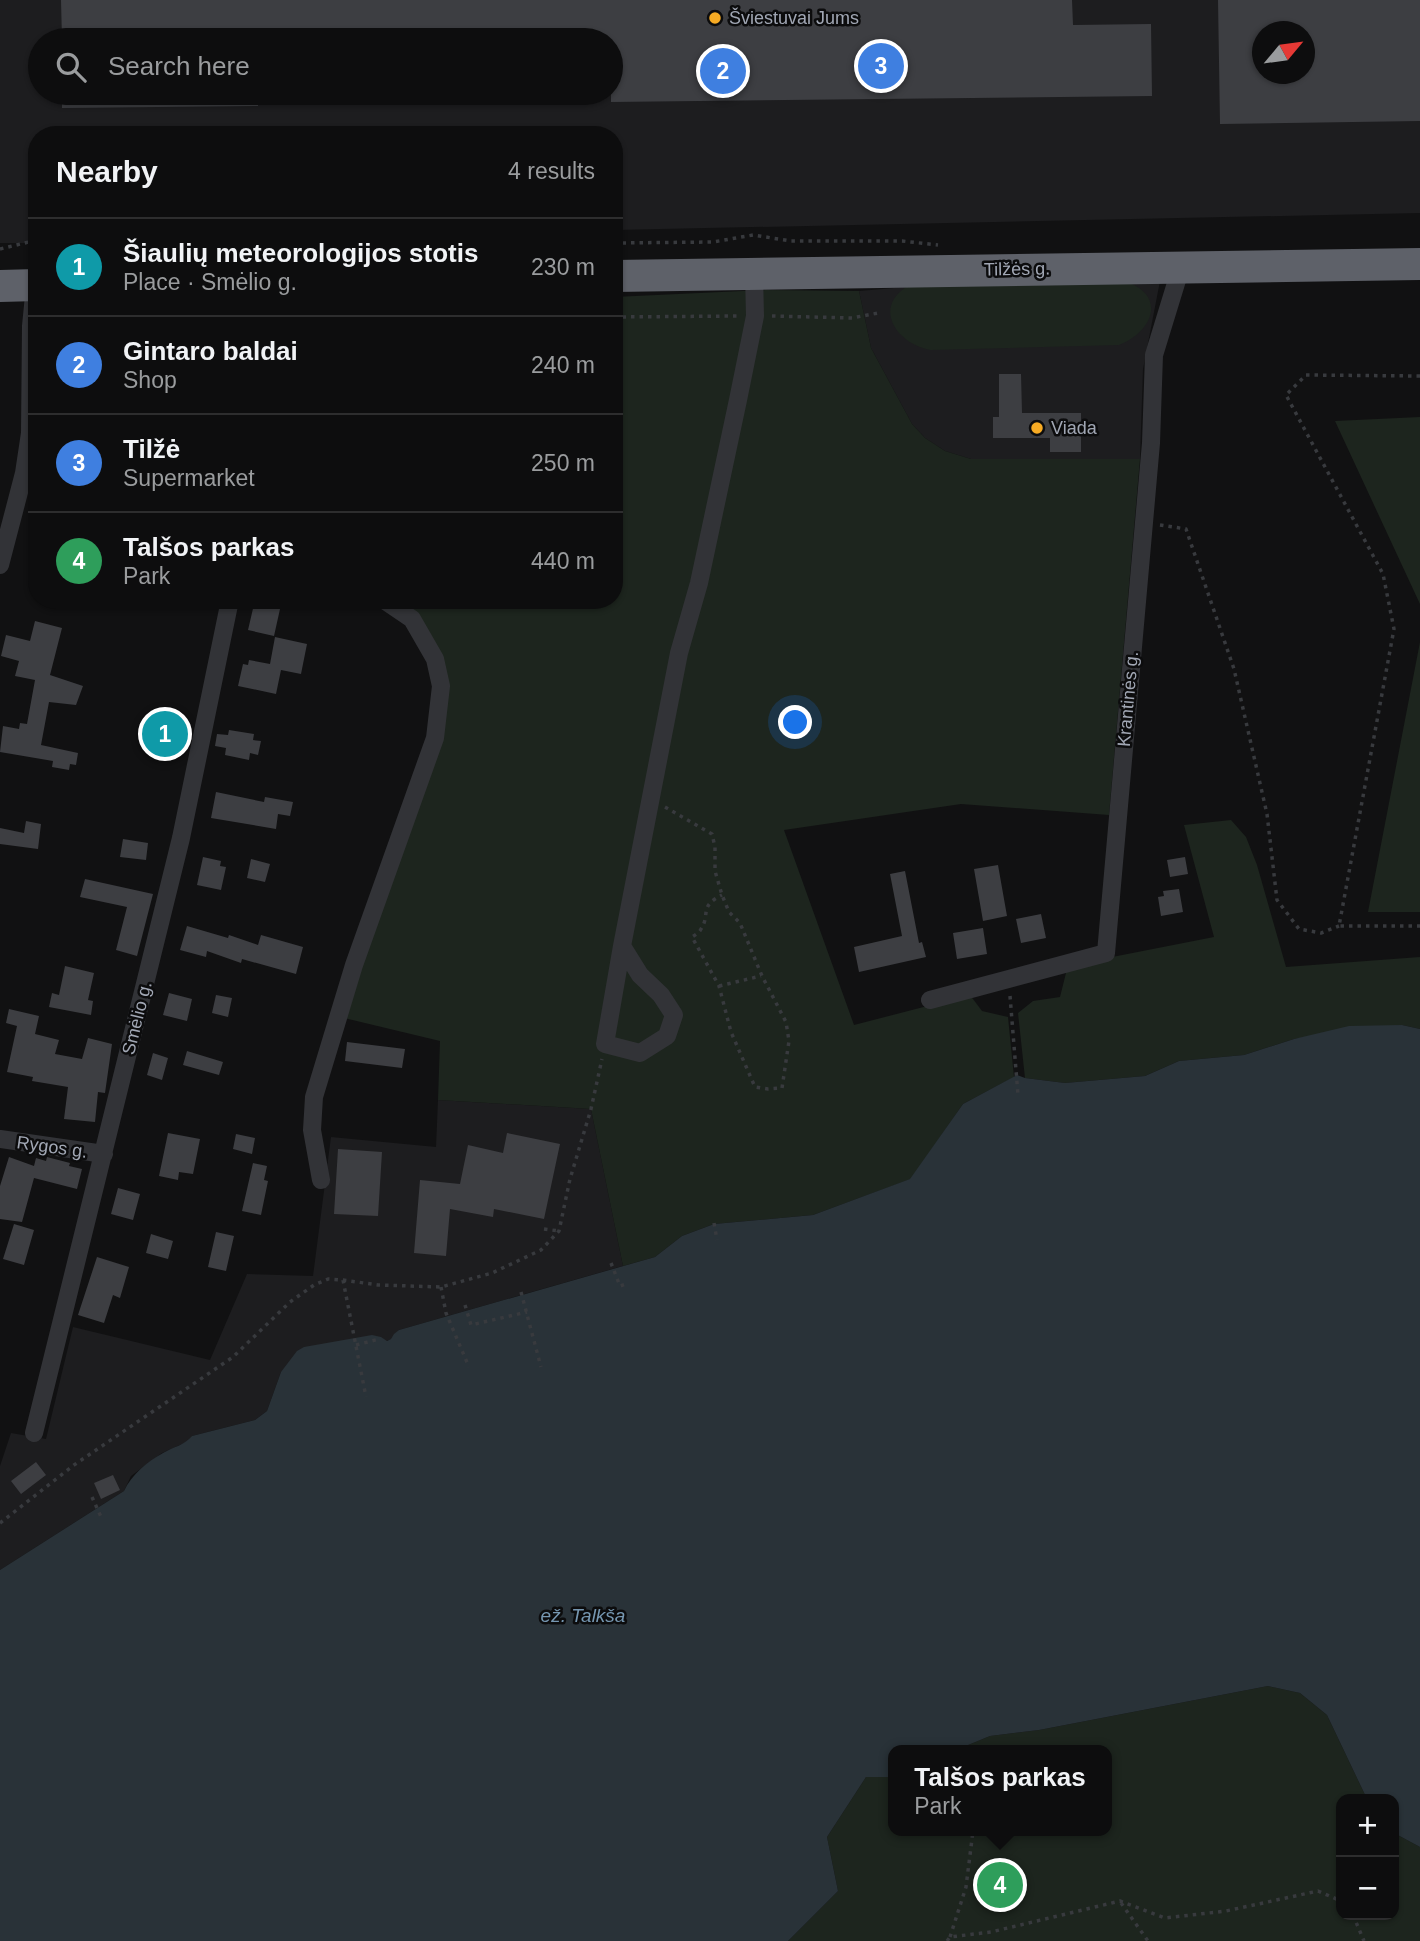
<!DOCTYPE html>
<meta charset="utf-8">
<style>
:root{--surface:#0d0d0e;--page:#1b1b1c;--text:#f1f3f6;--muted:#9a9c9e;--line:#2d2d2e;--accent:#2563eb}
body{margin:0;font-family:Arial,sans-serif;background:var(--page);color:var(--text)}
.controls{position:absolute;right:21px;bottom:21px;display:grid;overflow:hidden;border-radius:14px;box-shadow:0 2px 5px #0004}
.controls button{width:63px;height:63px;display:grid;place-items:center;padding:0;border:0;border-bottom:2px solid var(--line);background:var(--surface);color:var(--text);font:35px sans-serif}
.compass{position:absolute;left:1252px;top:21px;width:63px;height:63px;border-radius:50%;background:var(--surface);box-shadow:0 2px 5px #0004;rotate:61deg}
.you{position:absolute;left:796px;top:723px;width:24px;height:24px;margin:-18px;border:5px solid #fff;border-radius:50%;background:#1a73e8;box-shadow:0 0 0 10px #1a73e833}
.badge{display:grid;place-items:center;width:46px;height:46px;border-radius:50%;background:var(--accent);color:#fff;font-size:23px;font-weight:700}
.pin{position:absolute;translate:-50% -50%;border:4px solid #fff;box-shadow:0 2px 7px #0006}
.popup{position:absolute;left:888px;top:1745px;width:224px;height:91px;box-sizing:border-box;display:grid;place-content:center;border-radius:14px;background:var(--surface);filter:drop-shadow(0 2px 5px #0005);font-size:23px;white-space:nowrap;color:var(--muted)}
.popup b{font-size:26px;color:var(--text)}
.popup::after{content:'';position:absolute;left:50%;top:100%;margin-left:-14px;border:14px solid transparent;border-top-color:var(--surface)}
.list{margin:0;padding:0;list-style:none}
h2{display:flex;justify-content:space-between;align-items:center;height:91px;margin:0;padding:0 28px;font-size:30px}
h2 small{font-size:23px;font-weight:400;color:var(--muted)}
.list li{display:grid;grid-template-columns:46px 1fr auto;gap:21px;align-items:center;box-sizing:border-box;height:98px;padding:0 28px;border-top:2px solid var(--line)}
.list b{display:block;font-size:26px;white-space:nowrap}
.list p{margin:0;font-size:23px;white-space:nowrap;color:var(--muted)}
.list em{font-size:23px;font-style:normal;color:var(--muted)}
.icon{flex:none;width:38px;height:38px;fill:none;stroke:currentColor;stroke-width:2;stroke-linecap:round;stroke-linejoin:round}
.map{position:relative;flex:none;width:1420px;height:1941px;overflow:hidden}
.search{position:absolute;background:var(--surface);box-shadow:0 2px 5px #0004;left:28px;top:28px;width:595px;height:77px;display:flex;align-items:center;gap:18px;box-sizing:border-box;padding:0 24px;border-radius:38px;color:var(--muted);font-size:26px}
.panel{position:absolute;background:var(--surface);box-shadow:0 2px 5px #0004;left:28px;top:126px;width:595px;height:483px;border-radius:28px}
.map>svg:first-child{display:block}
.built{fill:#1d1d1f;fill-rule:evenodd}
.green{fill:#1d251e}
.water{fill:#293238}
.building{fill:#3d3e42;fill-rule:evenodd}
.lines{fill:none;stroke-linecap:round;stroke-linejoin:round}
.path{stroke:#383a3e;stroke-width:3.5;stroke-dasharray:3.5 5;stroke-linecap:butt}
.street{stroke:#323337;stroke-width:18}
.highway{stroke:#5e6169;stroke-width:32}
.poi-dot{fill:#f7ab24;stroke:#0c0c0d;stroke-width:2.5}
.labels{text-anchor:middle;stroke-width:5;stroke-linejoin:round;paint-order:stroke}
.poi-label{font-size:18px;fill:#a1a7b4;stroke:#0c0c0d;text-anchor:start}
.street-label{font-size:18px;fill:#a1a7b4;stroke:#0c0c0d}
.water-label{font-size:19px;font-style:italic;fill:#7697b1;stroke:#0c0c0d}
</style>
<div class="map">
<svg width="1420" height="1941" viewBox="0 0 1420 1941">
<rect width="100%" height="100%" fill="#111112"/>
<path class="built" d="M0 0H1420V213L614 230V135H37V243H0ZM1262 32H1304V74H1262ZM40 40H611V93H40Z
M1160 281 1143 369 1140 459H971L945 451 925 438 912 424 871 348 859 291 906 287Z
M438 1100 591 1109 623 1266 399 1330 392 1339 386 1341 281 1372 267 1411 255 1420 192 1436 189 1441 162 1453 131 1476 124 1491 0 1570V1466L11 1433 46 1439 73 1327 210 1360 247 1274 313 1276 331 1137 436 1147Z"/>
<path class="green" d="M1127 282C1168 297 1151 333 1119 345L931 350C899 345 872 310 906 287Z
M766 290 859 291 871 348 912 424 925 438 945 451 971 459H1140L1109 815 961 804 784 830 854 1025 970 995 982 1011 1008 1017 1014 1077 963 1104 911 1179 813 1215 714 1224 682 1236 655 1257 623 1266 591 1109 438 1100 440 1041 340 1017 435 738V659L384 600H614V297Z
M1420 417V604L1335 421Z
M1420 642V912H1368Z
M1231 820 1246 837 1257 865 1286 967 1420 957V1029L1402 1025 1294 1039 1244 1055 1179 1061 1145 1076 1065 1083 1025 1078 1018 1013 1033 1001 1060 997 1067 969 1102 959 1214 937 1184 825Z
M1268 1686 1300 1693 1327 1715 1367 1799H1341V1915H1394V1833L1420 1847V1941H788L838 1891 827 1837 866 1777H893V1831H1107V1750H956L990 1736 1039 1730Z"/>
<path class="water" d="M1402 1025 1420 1029V1847L1394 1833V1799H1367L1327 1715 1300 1693 1268 1686 1039 1730 990 1736 956 1750H893V1777H866L827 1837 838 1891 788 1941H0V1570L124 1491C132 1474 147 1462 163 1453 173 1447 185 1445 192 1436L255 1420 267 1411 281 1372 297 1351 304 1347 372 1335 381 1337 387 1341 391 1339 394 1334 399 1330 655 1257 682 1236 714 1224 813 1215 910 1179 963 1104 1017 1075 1025 1078 1065 1083 1145 1076 1179 1061 1244 1055 1294 1039 1349 1026Z"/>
<path class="building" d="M61 0H1072L1073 25 1151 24 1152 96 611 102V40H62Z
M1218 0H1420V121L1220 124ZM1263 32H1305V74H1263Z
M62 93H258V106L62 108Z
M999 374H1021L1022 413H1081V452H1050V438H993V417H999Z
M255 600H282L274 636 248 630Z
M35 621 62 628 50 675 83 686 76 705 49 702 41 745 78 753 76 765 70 764 69 770 52 767 53 761 0 752 3 726 19 729 20 723 27 724 35 680 15 676 19 661 1 656 6 635 30 641Z
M275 637 307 644 301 674 281 670 276 694 238 686 243 664 248 665 249 660 270 664Z
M148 719 187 726 183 749 144 742Z
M229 730 254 734 253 740 261 741 258 755 250 753 249 760 225 755 226 748 215 746 217 734 228 735Z
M216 792 264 802 265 797 293 802 290 816 278 814 276 829 211 818Z
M26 821 41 824 38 849 0 844V828L24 833Z
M123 839 148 843 146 860 120 857Z
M203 857 221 861 220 866 226 867 221 890 197 885Z
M1185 857 1188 874 1170 877 1167 860Z
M251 859 270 864 265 882 247 878Z
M998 865 1007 916 983 921 974 869Z
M905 871 919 943 922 942 926 957 859 972 854 947 902 936 890 874Z
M85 879 153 894 137 956 116 950 127 907 80 897Z
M1179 889 1183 912 1161 916 1158 897 1164 896 1163 891Z
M1041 914 1046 938 1021 943 1016 919Z
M187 926 228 938 229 935 258 945 261 935 303 947 296 974 242 959 241 963 207 951 206 957 180 950Z
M983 928 987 954 957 959 953 933Z
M65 966 94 973 88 1000 93 1001 91 1015 49 1007 52 993 59 995Z
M169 993 192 999 187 1021 163 1015Z
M216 995 232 998 228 1017 212 1013Z
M9 1009 39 1016 35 1034 59 1040 55 1054 82 1059 88 1038 112 1044 105 1093 98 1092 95 1122 64 1119 68 1087 32 1081 33 1077 7 1072 17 1026 6 1023Z
M347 1042 405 1049 402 1068 345 1061Z
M187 1051 223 1062 219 1075 183 1065Z
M153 1053 168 1058 162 1080 147 1075Z
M168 1133 200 1139 193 1174 179 1172 178 1180 159 1176Z
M507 1133 560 1144 544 1219 494 1209 493 1217 450 1209 446 1256 414 1253 420 1180 460 1184 468 1145 503 1153Z
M236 1134 255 1138 252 1154 233 1149Z
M338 1149 382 1152 378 1216 334 1214Z
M9 1157 34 1166 36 1158 46 1161 47 1157 70 1163 69 1166 82 1169 77 1189 34 1178 22 1222 0 1219V1186Z
M253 1163 267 1166 264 1180 268 1181 261 1215 242 1211Z
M118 1188 140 1194 133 1220 111 1214Z
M14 1224 34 1230 24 1265 3 1259Z
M216 1232 234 1236 226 1271 208 1267Z
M151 1234 173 1241 168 1259 146 1253Z
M97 1257 129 1267 120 1298 113 1295 104 1323 78 1315Z
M36 1462 46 1475 21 1494 11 1481Z
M113 1475 120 1490 101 1499 94 1483Z"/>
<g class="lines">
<path class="path" d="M614 243 713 242 753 235 791 241H902L938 245
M0 249 37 240
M772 316 852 318 878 313
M614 317 740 316
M1420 376 1306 375 1286 395 1383 574 1394 629 1339 926H1420
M1160 525 1186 529 1234 669 1267 814 1277 900 1299 929 1321 933 1339 926
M665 807 712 834 715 847V871L722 895 729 912 740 923 762 976 786 1022 789 1041 782 1088 768 1089 755 1087 731 1032 719 986 692 937C695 935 699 933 701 929 711 914 698 907 722 895
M719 986 761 976
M1010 996 1018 1095
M714 1223 717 1240
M544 1229 559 1231
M611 1263 620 1286 626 1284
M343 1280 366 1397
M441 1287 446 1313 469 1367
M521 1292 541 1367
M465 1305 471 1325 527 1312
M356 1345 379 1339
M92 1497 102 1519
M0 1523 74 1465 233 1357 290 1302 314 1285 328 1279 343 1280 378 1285 441 1287 492 1273 541 1250 559 1231 570 1179 591 1109 602 1059
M1121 1903 1148 1941
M1353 1915 1364 1941
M950 1937 966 1887 973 1831
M947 1941 950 1937 991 1932 1120 1901 1165 1918 1226 1911 1318 1891 1341 1901"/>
<path class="street" d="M0 565 24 473 30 433 31 326 35 285
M622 946 640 975 661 995 674 1015 667 1036 640 1053 605 1044 622 946 679 653 699 583 738 400 755 316 754 274
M930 1000 1106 953 1151 443 1154 355 1181 267
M0 1139 104 1154
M321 1180 312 1130 314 1097 354 965 435 738 441 686 435 659 412 619 384 600
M34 1433 181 838 230 600"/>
<path class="highway" d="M614 276 1420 264
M0 286 37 285"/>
</g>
<g class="poi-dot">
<circle cx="715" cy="18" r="7"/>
<circle cx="1037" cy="428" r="7"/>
</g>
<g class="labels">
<g class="poi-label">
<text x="729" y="24">Šviestuvai Jums</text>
<text x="1051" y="434">Viada</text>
</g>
<g class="street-label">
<text transform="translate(1017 269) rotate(-1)" y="6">Tilžės g.</text>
<text transform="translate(1128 699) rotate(-85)" y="6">Krantinės g.</text>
<text transform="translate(137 1018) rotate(-76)" y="6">Smėlio g.</text>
<text transform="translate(52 1147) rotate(8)" y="6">Rygos g.</text>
</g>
<g class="water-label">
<text x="583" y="1622">ež. Talkša</text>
</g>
</g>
</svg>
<div class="controls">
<button>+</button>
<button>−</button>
</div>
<svg class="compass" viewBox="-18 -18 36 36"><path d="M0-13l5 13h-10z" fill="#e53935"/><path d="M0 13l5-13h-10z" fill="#9a9c9e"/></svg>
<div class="you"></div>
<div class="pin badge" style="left:165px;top:734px;background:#0f9aa8">1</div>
<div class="pin badge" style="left:723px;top:71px;background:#3f7fe0">2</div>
<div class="pin badge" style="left:881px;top:66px;background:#3f7fe0">3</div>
<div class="pin badge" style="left:1000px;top:1885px;background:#2e9e5b">4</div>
<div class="popup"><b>Talšos parkas</b>Park</div>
<div class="search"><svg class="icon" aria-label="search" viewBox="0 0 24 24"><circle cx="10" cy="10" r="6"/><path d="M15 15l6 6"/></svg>Search here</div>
<section class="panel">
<h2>Nearby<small>4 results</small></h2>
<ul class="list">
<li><span class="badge" style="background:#0f9aa8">1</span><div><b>Šiaulių meteorologijos stotis</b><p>Place · Smėlio g.</p></div><em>230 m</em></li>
<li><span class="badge" style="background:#3f7fe0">2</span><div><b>Gintaro baldai</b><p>Shop</p></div><em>240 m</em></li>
<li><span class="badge" style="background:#3f7fe0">3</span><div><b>Tilžė</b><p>Supermarket</p></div><em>250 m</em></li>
<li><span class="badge" style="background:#2e9e5b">4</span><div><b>Talšos parkas</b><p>Park</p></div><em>440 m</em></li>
</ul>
</section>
</div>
